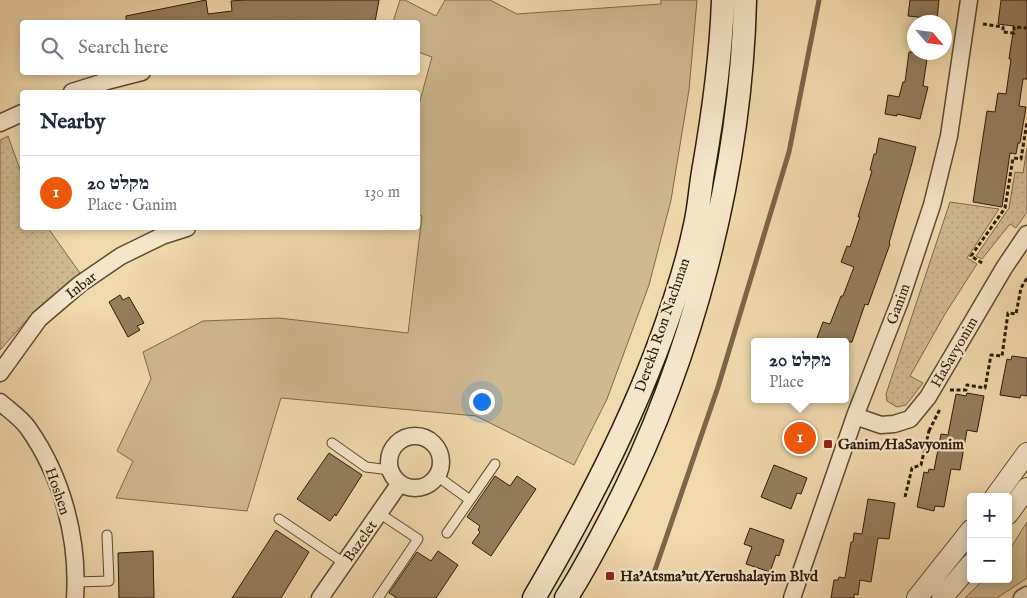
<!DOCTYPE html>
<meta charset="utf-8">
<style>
:root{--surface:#fff;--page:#f6f6f7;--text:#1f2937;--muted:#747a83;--line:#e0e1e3;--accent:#ea580c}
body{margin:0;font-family:"IM FELL English","Frank Ruhl Libre",serif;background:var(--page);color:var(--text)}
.controls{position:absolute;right:15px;bottom:15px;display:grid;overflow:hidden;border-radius:5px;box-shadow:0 2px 8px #0003}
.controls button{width:45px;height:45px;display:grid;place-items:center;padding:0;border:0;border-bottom:1px solid var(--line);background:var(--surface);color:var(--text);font:25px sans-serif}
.compass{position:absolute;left:907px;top:15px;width:45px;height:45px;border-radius:50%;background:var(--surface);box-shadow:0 2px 8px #0003;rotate:118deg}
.you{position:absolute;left:481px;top:401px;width:18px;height:18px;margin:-12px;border:4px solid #fff;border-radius:50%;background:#1a73e8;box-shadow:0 0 0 8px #1a73e833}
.badge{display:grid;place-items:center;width:32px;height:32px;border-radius:50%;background:var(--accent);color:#fff;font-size:16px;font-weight:700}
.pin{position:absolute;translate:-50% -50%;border:2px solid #fff;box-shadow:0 1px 5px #0006}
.popup{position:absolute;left:751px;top:338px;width:98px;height:65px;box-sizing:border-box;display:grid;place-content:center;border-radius:5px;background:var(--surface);filter:drop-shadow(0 1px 4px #0005);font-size:16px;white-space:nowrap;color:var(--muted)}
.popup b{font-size:19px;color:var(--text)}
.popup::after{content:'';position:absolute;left:50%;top:100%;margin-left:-10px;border:10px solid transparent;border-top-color:var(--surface)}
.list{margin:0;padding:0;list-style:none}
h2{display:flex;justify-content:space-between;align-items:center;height:65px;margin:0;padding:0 20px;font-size:21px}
h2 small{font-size:16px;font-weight:400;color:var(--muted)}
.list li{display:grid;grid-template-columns:32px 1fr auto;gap:15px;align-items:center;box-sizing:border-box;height:75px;padding:0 20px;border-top:1px solid var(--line)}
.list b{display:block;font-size:19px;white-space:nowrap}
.list p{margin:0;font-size:16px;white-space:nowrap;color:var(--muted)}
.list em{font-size:16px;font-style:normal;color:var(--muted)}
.icon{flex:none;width:28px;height:28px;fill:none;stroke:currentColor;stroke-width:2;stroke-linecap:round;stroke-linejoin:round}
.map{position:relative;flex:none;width:1027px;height:598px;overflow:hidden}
.search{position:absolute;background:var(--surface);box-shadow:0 2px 8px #0003;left:20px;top:20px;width:400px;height:55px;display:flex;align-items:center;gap:12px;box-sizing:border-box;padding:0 18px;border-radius:5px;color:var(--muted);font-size:19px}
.panel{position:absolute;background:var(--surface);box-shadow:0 2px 8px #0003;left:20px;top:90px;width:400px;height:140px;border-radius:5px}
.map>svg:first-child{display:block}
.green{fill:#cfb991;stroke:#7e6a4c}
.park{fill:url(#park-dots);stroke:#7e6a4c}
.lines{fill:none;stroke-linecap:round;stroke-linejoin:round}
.stream{stroke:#7b6649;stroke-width:5}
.building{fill:#937e5e;stroke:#2e1b08}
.service-casing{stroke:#5e4a31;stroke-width:11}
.minor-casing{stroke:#5e4a31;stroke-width:19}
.tertiary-casing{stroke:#5e4a31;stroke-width:22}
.secondary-casing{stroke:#2e1b08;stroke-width:25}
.path{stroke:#2e1b08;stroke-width:3;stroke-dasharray:4 2.5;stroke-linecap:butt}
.service{stroke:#f5e6ca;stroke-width:9}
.minor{stroke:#f5e6ca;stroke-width:16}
.tertiary{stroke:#f5e6ca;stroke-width:20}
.secondary{stroke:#f5e6ca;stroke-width:22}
.poi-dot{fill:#8f2418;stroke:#f5e6ca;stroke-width:2}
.labels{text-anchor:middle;stroke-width:4.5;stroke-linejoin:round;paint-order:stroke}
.street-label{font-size:15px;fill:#2e1b08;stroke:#f5e6ca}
.poi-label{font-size:15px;font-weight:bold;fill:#2e1b08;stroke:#f5e6ca;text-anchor:start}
</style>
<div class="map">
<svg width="1027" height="598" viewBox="0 0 1027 598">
<defs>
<pattern id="park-dots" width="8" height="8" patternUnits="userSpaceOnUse" patternTransform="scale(1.25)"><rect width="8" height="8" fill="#cfb991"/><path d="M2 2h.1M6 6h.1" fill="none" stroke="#b29e7c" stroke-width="1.8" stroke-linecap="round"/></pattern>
</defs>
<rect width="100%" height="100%" fill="#f0d9ad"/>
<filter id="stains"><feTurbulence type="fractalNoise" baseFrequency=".004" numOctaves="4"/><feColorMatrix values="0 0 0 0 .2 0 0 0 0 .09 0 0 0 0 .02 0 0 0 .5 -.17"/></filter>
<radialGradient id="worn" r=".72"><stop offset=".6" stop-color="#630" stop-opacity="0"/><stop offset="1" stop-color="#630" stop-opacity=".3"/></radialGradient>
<path class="green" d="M400 0H405L436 16 445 0H490L517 14 661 4V0H697L689 90 671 200 649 285 607 399 574 465 476 416 281 398 247 511 116 498 133 461 117 451 151 379 143 352 203 321 279 318 408 333 422 216 418 215V108L432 57 418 52V22H393Z
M1027 522V578L997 598H965L984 579H1008V552Z"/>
<path class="park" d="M8 136 22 175V228H48L80 273 35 311 0 350V140Z
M1027 148V212L1016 228 1010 224 982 259 976 256 1009 208 1015 172 1023 173Z
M950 202 999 209 967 258 977 264 945 314 910 376 923 383 906 405 897 407 887 401 886 394Z"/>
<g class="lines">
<path class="stream" d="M655 570 718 387 789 152 819 0"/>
</g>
<path class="building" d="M206 0 208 14 232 11 231 1 244 0H379L375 22H126V16Z
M910 0H939L937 19 908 16Z
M1001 0H1027V79H1023L1019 106 1026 107 1020 143H1018L1016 154 1010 153 1002 207 973 202 987 111 995 112 998 93 1006 94 1011 59H1009L1014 26 998 24Z
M909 52H928L923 86 928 87 920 119 897 114V116L885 114 888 95 899 97 903 82H905Z
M879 138 916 147 912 163 889 243 890 244 868 305 865 304 852 342H827L817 338 823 322 830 324 841 296H843L854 267 841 262 847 246 850 247 860 217H858L872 171 870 170 874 154H876Z
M120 295 123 300 129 297 144 323 137 326 140 330 128 337 109 302Z
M1012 356 1027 358V396L1021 395 1020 398 1000 395 1007 359 1011 360Z
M967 393 984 396 977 432 967 430 960 470 951 469 944 507 935 506 934 511 917 507 924 472 928 473 929 469 934 470 941 434 948 435 956 394 966 396Z
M795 426 813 433 806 450 788 444Z
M329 453 362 475 336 516 335 514 330 521 297 499Z
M774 465 807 478 801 494 797 493 791 509 761 497Z
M495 476 510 486 517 476 536 489 491 556 472 543 480 532 478 530 480 526 467 517Z
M868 499 895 503 889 539 878 538 871 582 860 580 858 595 854 594V598H831L834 580H838L839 577 845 578 851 542H853L854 533 862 534Z
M750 528 784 540 779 556 776 555 770 572 746 564 752 547 744 544Z
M276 530 309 552 281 598H232Z
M153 551 154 598H119L118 553Z
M438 551 458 565 436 598H397L389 593 417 552 431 561Z"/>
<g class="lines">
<g class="service-casing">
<path id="service" d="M332 443 366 467 390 470
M437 476 470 500 447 533
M470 500 495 464
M279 519 344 563
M76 582 109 581 107 535
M378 598 418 539 379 513"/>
</g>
<g class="minor-casing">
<path id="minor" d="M72 92 107 81 142 72
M0 123 22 113
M0 373 39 319 80 284 121 256 162 236 187 228
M0 402C9 410 21 418 28 428 62 476 79 539 75 598
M855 416 881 425 894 424 910 419 928 397 1004 268 1027 234
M389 462a26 26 0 1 1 52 0a26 26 0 1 1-52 0Z
M320 598 400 483
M792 598 855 416 900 301 932 205 949 136 969 0
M1022 598 1027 595"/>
</g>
<g class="tertiary-casing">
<path id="tertiary" d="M995 497 1027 453
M1008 514 1027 488
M917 598 971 530
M942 598 971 564"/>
</g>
<g class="secondary-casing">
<path id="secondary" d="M534 598C590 502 641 404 675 298 683 274 690 249 695 225 699 208 700 190 703 172 713 115 721 59 723 0
M566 598C583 572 598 543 612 516 692 361 741 174 745 0"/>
</g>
<path class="path" d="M983 24 1003 27V32L1014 33V27L1027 28
M982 263 971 256 1005 208 1013 158 1021 159 1027 122
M950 390H966L967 385 985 388 991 355 1002 356 1008 313 1016 314 1021 288 1027 278
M929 431 940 409
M905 497 912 468 921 465 929 431 928 429"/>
<use href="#service" class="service"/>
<use href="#minor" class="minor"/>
<use href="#tertiary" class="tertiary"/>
<use href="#secondary" class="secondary"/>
</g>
<g class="poi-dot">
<rect x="823" y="439" width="10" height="10" rx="2.5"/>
<rect x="605" y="571" width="10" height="10" rx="2.5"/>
</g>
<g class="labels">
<g class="street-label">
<text transform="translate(81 285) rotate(-38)" y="5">Inbar</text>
<text transform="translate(898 304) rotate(-70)" y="5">Ganim</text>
<text transform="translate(662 325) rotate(-71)" y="5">Derekh Ron Nachman</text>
<text transform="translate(954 352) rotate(-60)" y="5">HaSavyonim</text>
<text transform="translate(58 491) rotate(71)" y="5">Hoshen</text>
<text transform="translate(360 541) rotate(-55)" y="5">Bazelet</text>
</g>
<g class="poi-label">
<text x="838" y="449">Ganim/HaSavyonim</text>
<text x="620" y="581">Ha'Atsma'ut/Yerushalayim Blvd</text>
</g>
</g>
<rect width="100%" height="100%" filter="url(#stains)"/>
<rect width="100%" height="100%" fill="url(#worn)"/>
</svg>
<div class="controls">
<button>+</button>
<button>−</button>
</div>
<svg class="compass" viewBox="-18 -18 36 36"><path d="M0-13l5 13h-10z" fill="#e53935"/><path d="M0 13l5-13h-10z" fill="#747a83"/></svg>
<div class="you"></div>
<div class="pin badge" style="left:800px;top:438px">1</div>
<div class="popup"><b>מקלט 20</b>Place</div>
<div class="search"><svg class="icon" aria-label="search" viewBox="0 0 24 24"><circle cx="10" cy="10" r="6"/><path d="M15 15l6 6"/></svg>Search here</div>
<section class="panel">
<h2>Nearby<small></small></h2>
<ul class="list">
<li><span class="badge">1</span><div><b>מקלט 20</b><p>Place · Ganim</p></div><em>130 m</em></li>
</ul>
</section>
</div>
